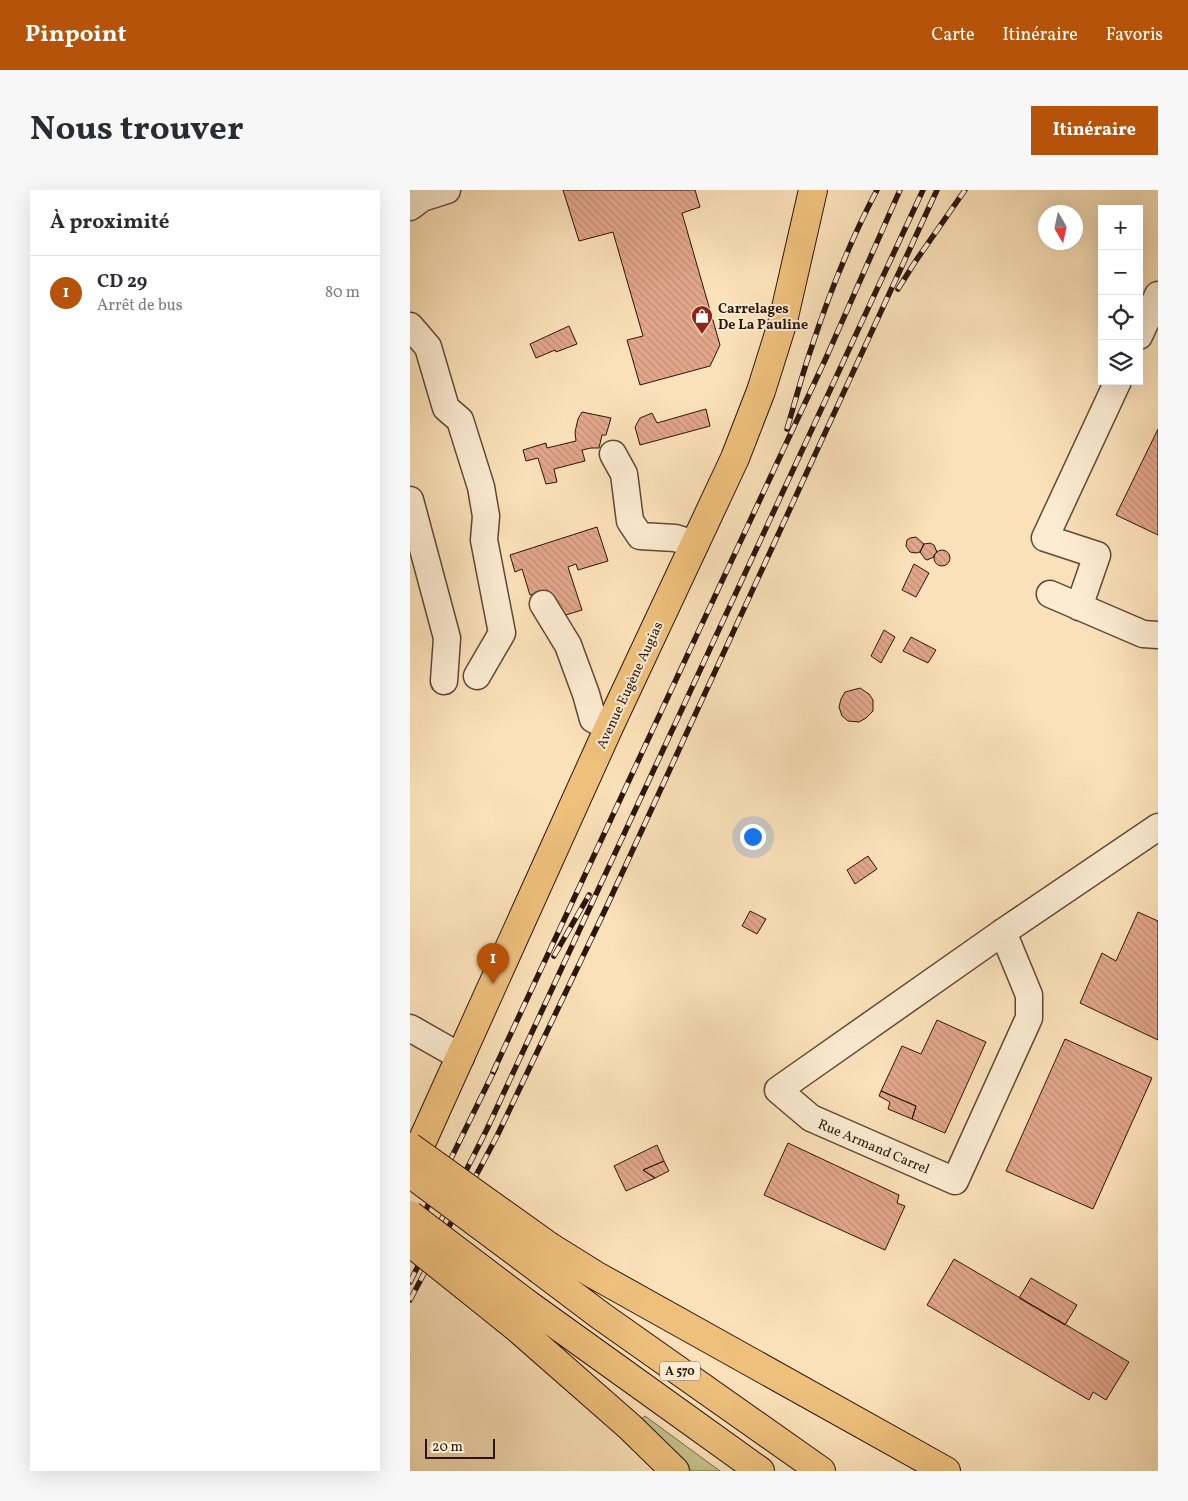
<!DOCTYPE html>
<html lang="fr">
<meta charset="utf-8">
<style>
:root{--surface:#fff;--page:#f7f7f7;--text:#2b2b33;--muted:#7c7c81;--line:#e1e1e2;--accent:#b45309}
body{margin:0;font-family:Vollkorn,serif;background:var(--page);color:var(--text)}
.controls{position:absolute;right:15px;top:15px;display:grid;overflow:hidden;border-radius:0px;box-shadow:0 5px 20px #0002}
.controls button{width:45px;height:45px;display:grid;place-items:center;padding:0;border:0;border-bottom:1px solid var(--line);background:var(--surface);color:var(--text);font:25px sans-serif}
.compass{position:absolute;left:628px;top:15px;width:45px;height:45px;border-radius:50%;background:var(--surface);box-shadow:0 5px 20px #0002;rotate:171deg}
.scale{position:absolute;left:15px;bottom:12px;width:70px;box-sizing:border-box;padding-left:5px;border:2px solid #2b150c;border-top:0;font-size:14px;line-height:18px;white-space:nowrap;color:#2b150c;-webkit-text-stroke:4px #fcecd2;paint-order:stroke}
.you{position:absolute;left:342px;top:646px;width:18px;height:18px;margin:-12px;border:4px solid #fff;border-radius:50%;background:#1a73e8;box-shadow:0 0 0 8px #1a73e833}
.badge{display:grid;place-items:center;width:32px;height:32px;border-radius:50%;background:var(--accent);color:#fff;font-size:16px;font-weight:700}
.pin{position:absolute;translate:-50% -41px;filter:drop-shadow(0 1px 2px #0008)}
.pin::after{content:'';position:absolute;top:26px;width:18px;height:15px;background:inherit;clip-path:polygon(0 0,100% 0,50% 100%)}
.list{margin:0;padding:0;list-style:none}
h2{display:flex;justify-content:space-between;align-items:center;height:65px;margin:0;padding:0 20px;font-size:21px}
h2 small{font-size:16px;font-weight:400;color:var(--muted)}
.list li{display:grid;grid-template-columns:32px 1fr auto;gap:15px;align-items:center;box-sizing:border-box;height:75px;padding:0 20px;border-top:1px solid var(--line)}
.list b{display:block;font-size:19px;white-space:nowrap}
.list p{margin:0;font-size:16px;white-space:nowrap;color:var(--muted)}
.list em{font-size:16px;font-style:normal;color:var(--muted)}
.icon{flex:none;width:28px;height:28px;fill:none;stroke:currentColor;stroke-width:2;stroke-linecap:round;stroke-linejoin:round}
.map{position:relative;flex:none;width:748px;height:1281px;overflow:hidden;border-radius:0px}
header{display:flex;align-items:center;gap:30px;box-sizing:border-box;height:70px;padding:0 25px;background:var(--accent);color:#fff}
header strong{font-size:24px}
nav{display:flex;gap:28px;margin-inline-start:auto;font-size:18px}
.intro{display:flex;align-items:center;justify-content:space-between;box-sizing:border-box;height:120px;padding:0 30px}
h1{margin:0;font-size:35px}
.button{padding:12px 22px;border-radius:0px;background:var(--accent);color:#fff;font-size:18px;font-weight:700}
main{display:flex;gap:30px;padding:0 30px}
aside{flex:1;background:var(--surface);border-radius:0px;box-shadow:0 5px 20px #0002}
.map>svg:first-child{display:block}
.grass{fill:#c6c18a;stroke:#786b4b}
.building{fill:url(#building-back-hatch);stroke:#2b150c}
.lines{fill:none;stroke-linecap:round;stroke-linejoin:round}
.minor-casing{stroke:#5f4837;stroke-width:29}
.major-casing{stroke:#2b150c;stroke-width:30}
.highway-casing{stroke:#2b150c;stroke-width:30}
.minor{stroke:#fcecd2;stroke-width:26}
.major{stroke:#eec07c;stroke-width:28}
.highway{stroke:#eec07c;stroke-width:28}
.rail-casing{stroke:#2b150c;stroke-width:5.5}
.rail{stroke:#fcecd2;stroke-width:4;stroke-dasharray:11;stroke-linecap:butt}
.highway-bridge-casing{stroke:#2b150c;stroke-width:30;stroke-linecap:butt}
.highway-bridge{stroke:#eec07c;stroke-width:28}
.labels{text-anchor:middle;stroke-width:4;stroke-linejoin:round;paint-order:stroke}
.shield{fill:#fcecd2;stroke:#6a5647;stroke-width:1}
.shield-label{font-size:12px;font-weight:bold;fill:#2b150c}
.poi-label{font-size:14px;font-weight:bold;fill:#2b150c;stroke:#fcecd2;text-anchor:start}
.street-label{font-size:14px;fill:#2b150c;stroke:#fcecd2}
</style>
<header>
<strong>Pinpoint</strong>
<nav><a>Carte</a><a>Itinéraire</a><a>Favoris</a></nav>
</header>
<div class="intro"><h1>Nous trouver</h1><a class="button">Itinéraire</a></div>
<main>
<aside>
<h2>À proximité<small></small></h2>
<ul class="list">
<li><span class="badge">1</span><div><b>CD 29</b><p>Arrêt de bus</p></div><em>80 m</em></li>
</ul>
</aside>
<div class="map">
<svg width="748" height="1281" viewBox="0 0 748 1281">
<defs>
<pattern id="building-back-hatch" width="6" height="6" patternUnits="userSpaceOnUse" patternTransform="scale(1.25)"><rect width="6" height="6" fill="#e2a68a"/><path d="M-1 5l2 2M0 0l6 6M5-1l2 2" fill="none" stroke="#c28e76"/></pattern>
</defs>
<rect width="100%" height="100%" fill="#fbe1b9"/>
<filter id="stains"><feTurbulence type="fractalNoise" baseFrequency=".004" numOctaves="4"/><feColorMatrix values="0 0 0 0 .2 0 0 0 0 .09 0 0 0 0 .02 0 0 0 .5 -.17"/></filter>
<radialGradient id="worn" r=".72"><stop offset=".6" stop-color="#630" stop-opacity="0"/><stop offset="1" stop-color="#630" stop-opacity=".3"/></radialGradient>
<path class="grass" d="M235 1226 310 1281H282L229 1231Z"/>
<path class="building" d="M153 0H285L290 17 272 23 310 155 300 176 230 195 217 150 233 146 203 42 169 51Z
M159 136 167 154 146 162 145 160 126 168 120 154Z
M296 219 300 236 230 255 225 237 230 228 242 223 247 233Z
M172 222 201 228 196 245H192L189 258H181L172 260 175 271 144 279 147 292 136 294 128 268 116 271 113 260 136 253 137 258 166 251 165 242 168 229Z
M748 239V345L706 325Z
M187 337 198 371 168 380 166 374 158 377 172 420 146 428 137 400 120 405 112 379 105 382 100 365Z
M506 347 514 354 510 362 506 363 500 362 496 356 497 350 500 348Z
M520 353 524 355 527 362 524 365V367L517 370 515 369 510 362 514 354Z
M524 368a8 8 0 1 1 16 0a8 8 0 1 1-16 0Z
M504 374 519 383 506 407 492 400Z
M474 440 485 447 471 473 461 466Z
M501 447 526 460 518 473 493 461Z
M450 498 459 504 463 510V521L456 528 449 532 438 531 432 526 429 517 431 509 435 502Z
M458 666 467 679 445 694 437 680Z
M340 721 356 729 347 744 332 736Z
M728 722 748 731V850L670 813 692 763 706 771Z
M527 830 576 852 535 943 502 929 506 916 471 901 492 856 511 864Z
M655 849 742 888 683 1019 596 981Z
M471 901 506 916 502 929 478 919 480 912 469 906Z
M378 953 489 1005 487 1013 495 1016 475 1060 354 1005Z
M247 955 254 971 233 980 245 988 216 1001 204 976Z
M254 971 259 981 245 988 233 980Z
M544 1069 719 1172 696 1210 683 1202 679 1210 517 1115Z
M621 1088 667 1115 655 1135 609 1108Z"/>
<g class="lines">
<g class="minor-casing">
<path id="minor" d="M0 17 12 8 37 0
M0 136 18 157 36 218 50 230 71 297 76 326 74 350 92 443 67 486
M729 146 748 105
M203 264 214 284 220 331 230 346 265 348 285 354
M0 310 37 448 34 491
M640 404 733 444 748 445
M133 414 158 455 176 504 183 529 199 537
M669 417 687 365 635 348 708 191
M593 742 619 805V828L545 991 401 928 368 900 593 742 748 637
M0 838 51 867"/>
</g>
<g class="major-casing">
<path id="major" d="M0 978 199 537 325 268 351 201 373 131 403 0"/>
</g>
<g class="highway-casing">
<path id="highway" d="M140 1057 185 1085 536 1281
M130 1080 191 1126 411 1281
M116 1113 350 1281
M106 1137 220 1237 265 1281"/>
</g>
<use href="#minor" class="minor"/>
<use href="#major" class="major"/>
<use href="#highway" class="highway"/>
<g class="rail-casing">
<path id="rail" d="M488 99 505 72 555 0
M377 239C385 212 392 185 401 159 419 104 440 51 467 0
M144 766 179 705
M83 882 416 168 490 0
M0 1052 86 877
M0 1092 77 939 513 0
M0 1110 87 946 196 718 527 0"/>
</g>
<use href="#rail" class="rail"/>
<g class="highway-bridge-casing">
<path id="highway-bridge" d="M0 957 140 1057
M0 983 130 1080
M0 1025 116 1113
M0 1052 106 1137"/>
</g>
<use href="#highway-bridge" class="highway-bridge"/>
</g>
<defs>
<g id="shop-pin" transform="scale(1.125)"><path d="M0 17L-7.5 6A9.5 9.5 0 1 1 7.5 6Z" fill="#8f2418" stroke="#fcecd2"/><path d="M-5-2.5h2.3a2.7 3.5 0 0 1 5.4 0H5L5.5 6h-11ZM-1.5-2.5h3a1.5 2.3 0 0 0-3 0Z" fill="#fff"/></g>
</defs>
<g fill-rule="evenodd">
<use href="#shop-pin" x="292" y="126"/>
</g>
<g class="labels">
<rect class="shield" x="250" y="1171.5" width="40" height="19" rx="4"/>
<g class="shield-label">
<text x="270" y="1185">A 570</text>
</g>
<g class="poi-label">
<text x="308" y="123">Carrelages<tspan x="308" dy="16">De La Pauline</tspan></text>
</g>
<g class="street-label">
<text transform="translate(219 495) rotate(-65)" y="5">Avenue Eugène Augias</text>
<text transform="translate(464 956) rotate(23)" y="5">Rue Armand Carrel</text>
</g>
</g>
<rect width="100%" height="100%" filter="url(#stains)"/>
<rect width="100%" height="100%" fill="url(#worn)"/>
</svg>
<div class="controls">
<button>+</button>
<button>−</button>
<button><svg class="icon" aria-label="locate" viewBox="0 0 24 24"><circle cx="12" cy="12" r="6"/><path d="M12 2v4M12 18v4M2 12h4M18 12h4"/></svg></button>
<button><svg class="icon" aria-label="layers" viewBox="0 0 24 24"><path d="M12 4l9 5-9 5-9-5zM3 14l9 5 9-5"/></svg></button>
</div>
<svg class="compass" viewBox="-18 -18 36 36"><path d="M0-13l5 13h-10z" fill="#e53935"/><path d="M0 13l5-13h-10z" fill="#7c7c81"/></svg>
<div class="scale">20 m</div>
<div class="you"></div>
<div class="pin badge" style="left:83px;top:794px">1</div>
</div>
</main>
